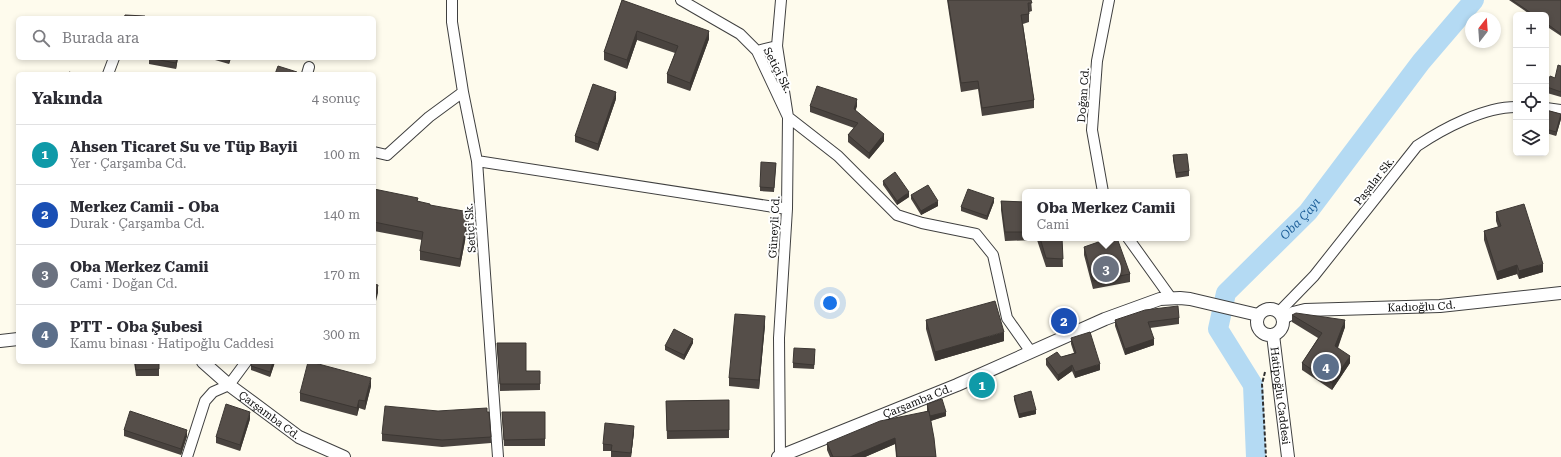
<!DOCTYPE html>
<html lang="tr">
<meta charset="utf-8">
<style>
:root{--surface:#fff;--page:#f7f7f7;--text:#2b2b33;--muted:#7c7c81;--line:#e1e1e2;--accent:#b62b2d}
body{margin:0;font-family:"Roboto Serif",serif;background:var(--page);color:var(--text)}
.controls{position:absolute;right:12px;top:12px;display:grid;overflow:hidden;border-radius:6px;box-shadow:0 2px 6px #0003}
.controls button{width:36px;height:36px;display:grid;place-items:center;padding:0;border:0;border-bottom:1px solid var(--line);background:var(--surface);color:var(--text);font:20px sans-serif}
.compass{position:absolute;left:1465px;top:12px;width:36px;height:36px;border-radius:50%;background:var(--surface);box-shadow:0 2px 6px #0003;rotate:17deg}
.you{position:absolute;left:830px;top:303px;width:14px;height:14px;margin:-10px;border:3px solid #fff;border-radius:50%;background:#1a73e8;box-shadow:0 0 0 6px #1a73e833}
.badge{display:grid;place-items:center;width:26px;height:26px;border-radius:50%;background:var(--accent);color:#fff;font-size:13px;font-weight:700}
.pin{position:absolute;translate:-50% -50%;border:2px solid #fff;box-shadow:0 1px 4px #0006}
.popup{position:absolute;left:1022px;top:189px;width:168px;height:52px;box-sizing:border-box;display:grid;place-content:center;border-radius:6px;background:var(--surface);filter:drop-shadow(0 1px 3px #0005);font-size:13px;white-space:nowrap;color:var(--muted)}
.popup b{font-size:15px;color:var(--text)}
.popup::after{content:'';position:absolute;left:50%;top:100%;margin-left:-8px;border:8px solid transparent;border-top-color:var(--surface)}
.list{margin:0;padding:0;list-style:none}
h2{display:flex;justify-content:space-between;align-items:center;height:52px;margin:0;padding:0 16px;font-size:17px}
h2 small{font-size:13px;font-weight:400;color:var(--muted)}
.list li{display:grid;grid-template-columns:26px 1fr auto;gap:12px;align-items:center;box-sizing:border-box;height:60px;padding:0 16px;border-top:1px solid var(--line)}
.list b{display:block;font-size:15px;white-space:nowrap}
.list p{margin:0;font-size:13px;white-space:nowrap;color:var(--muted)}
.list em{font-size:13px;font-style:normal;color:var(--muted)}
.icon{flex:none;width:22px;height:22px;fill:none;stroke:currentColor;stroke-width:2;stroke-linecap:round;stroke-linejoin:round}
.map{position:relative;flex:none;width:1561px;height:457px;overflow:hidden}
.search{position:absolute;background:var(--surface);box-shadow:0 2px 6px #0003;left:16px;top:16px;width:360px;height:44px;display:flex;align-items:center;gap:10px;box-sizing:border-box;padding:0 14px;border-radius:6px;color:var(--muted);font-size:15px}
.panel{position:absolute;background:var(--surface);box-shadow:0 2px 6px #0003;left:16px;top:72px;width:360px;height:292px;border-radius:6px}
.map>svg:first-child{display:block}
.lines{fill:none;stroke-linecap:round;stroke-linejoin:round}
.river{stroke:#b4daf3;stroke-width:20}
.minor-casing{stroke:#404040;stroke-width:12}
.tertiary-casing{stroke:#404040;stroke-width:14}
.path{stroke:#2f2f2f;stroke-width:2;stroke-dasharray:4 2;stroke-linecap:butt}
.minor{stroke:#fff;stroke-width:10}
.tertiary{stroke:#fff;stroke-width:12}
.wall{fill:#49433f}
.shaded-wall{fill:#3c3733}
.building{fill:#554e49;stroke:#3c3733}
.labels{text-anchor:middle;stroke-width:4;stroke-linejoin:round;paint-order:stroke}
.street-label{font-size:11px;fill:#0d0d0d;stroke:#fff}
.water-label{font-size:12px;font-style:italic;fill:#1c5e98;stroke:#fff}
</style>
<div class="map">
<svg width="1561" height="457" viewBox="0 0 1561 457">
<rect width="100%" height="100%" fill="#fefbed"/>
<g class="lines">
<path class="river" id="s1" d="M1256 457 1253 385 1218 329 1226 293 1308 212 1421 62 1474 0"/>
<g class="minor-casing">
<path id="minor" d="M452 0V22L463 92 477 161 498 457
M681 0 740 34 757 51 788 117 838 156 897 215 922 223 976 234 993 255 1007 318 1031 352
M757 51 777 46
M108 74 114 58
M307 74 309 67
M1546 108 1561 110
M374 152 387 155 429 117 463 92
M477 161 787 209
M1103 192 1092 130 1097 61 1109 0
M1128 238 1171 298
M1279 312 1314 276 1417 146C1444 128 1484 107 1516 107
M187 457 205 401 213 392 229 385 246 362
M780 457 779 338 787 209 788 117 777 46 781 0"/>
</g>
<g class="tertiary-casing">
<g id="tertiary">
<circle cx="1270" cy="322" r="13"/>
<path id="s2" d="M1283 318 1293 313 1305 310 1440 306 1561 293"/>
<path id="s3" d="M1273 335 1288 457"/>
<path d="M0 341 18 339"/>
<path id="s4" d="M203 362 229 385 299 437 344 457"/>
<path id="s5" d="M778 457 957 385 1105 319 1160 299 1180 298 1190 299 1258 315"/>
</g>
</g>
<path class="path" d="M1265 372 1262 384 1266 457"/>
<use href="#minor" class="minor"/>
<use href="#tertiary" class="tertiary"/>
</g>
<path class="wall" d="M622 0 709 39 690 91 667 83V74L675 53 637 40 627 69 604 60V52Z
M947 0H1031L1032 11 1029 12V22L1023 24 1034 100V108L982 116 978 89 961 92Z
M1509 0H1561V36L1546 26V15H1531Z
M149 58H178L176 69 149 64Z
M208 58H231L229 64Z
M1561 66V97L1547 93V87L1555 78Z
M616 99 598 151 575 142V136Z
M810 106H857L855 110 884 141 869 159 848 142V135L854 128 810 112Z
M1546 110 1561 114V119L1556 136 1546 133Z
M1173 155 1189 171V176L1176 178 1173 160Z
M776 163 774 192 760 191V187Z
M883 181 909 197 897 205 883 185Z
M374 189 430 205 469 220 460 267 420 260V251L422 240 374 231Z
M911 195 938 206 921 215 911 199Z
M1001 201 1025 202V238H1062L1063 267H1046L1037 240 1005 241 1001 210Z
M994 202 987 220 961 211V207Z
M1496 212 1543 272 1519 279 1517 274 1497 280 1484 240V231L1498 227 1496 221Z
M1084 247 1130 274V282L1093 289 1084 255Z
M1292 315 1345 327 1338 348 1350 363 1332 390 1302 370V363L1318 338 1292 322Z
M1179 318V324L1150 328 1154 345 1125 355 1115 326V320Z
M926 320 1004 341 935 361 926 329Z
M765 325 759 389 729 386V378Z
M1071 338 1100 370 1075 378 1072 371 1058 381 1046 365V359L1061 357 1074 353 1071 344Z
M497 343 526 371H540V390L500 391Z
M693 343 684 360 665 350V346Z
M815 354 814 369 793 368V363Z
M134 362H159V376H136Z
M252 362H275L270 377 251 370V366Z
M371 386 365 410 359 408 357 416 300 401V393Z
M1014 396 1036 414 1019 418 1014 400Z
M729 400V438L667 439 666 401Z
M927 404 946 416 931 421 936 457H896L895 444 865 457H830L827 450V443L927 411Z
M502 412H545V446H504Z
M250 419 240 451 216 443V437Z
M124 430 187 436 181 455 124 436Z
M634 432 631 457H611V451H603V444Z
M382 434 491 437V443L442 447 382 441Z"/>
<path class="shaded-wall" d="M637 31V40L627 69V60Z
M709 31V39L690 91V83Z
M177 58H178L176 69V63Z
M229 58H231L229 64Z
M616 92V99L598 151V144Z
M857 99V106L854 116V109Z
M1561 114V119L1556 136V132Z
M884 134V141L869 159V153Z
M909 192V197L897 205V201Z
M994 198V202L987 220V216Z
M938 201V206L921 215V211Z
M469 212V220L460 267V259Z
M1543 264V272L1519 279V271Z
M1517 265V274L1497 280V272Z
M378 285V293L374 309V301Z
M765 316V325L759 389V380Z
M1345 320V327L1335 354V346Z
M1004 332V341L935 361V352Z
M693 339V343L684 360V355Z
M1154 339V345L1125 355V349Z
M1350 356V363L1332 390V383Z
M273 362H275L270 377V372Z
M1100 364V370L1075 378V372Z
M1072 365V371L1058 381V375Z
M371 378V386L365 410V401Z
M993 385V387L975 392V389Z
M359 400V408L357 416V408Z
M1036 410V414L1019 418V414Z
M250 412V419L240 451V445Z
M946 412V416L930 421V416Z
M634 426V432L631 457V453Z
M187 430V436L181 455V449Z
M895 438V444L865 457H850Z"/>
<path class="building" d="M622 0 709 31 690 83 667 74 678 46 637 31 627 60 604 52Z
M948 0H1031L1032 3H1028L1029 14 1021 15 1034 100 982 108 978 81 961 83Z
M1512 0H1561V34L1546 23V15H1534Z
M125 15 145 16V18H124Z
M149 58H177L176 63Z
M222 58H229V60Z
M1558 65 1561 66V92L1547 87 1550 76 1555 78Z
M278 66 297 72V74H275Z
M69 72 76 74H69Z
M593 84 616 92 598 144 575 136Z
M817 86 857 99 854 109 884 134 869 153 848 135 858 123 810 106Z
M1546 110 1561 114 1556 132 1546 129Z
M1187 154 1189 171 1176 173 1173 155Z
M761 162 776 163 774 188 760 187Z
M895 172 909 192 897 201 883 181Z
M928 185 938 201 921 211 911 195Z
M374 189 418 198 417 201 430 204V205L469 212 460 259 420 251 423 232 374 222Z
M968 189 994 198 987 216 961 207Z
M1001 201 1025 202V232H1005Z
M1524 204 1543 264 1519 271 1517 265 1497 272 1484 231 1501 226 1496 212Z
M1040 238H1062L1063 259 1046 258Z
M1110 238H1117L1130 274 1093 281 1084 247Z
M374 284 378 285 374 301Z
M995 301 1004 332 935 352 926 320Z
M1178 306 1179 318 1148 322 1154 339 1125 349 1115 320 1145 310Z
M1296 313 1345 320 1335 346 1350 356 1332 383 1302 363 1322 333 1292 315Z
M735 314 765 316 759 380 729 378Z
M674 329 693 339 684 355 665 346Z
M1090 332 1100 364 1075 372 1072 365 1058 375 1046 359 1057 352 1061 357 1076 353 1071 338Z
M497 343H526V371H540V384H500Z
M794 348 815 349 814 365 793 363Z
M135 362H159V369L136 370Z
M252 362H273L270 372 251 366Z
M308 362H311L371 378 365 401 359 400 357 408 300 393Z
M990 376 993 385 975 389 973 384Z
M1031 391 1036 410 1019 414 1014 396Z
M942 399 946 412 930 416 927 404Z
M729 400V430L667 431 666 401Z
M226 404 250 412 240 445 216 437Z
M385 406 438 411 487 408V412H489L491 437 442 440 382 434Z
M130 411 187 430 181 449 124 430Z
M929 411 934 438 936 457H897L895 438 850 457H833L827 443 880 421Z
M502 412H545V439L504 440Z
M605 423 634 426 631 453 611 451 612 445 603 444Z"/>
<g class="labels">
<g class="street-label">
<text transform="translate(778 70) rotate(63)" y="4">Setiçi Sk.</text>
<text transform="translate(1083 95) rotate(-86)" y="4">Doğan Cd.</text>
<text transform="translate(1374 181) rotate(-52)" y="4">Paşalar Sk.</text>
<text transform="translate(774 227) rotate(-87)" y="4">Güneyli Cd.</text>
<text transform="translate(470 228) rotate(-94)" y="4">Setiçi Sk.</text>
<text dy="4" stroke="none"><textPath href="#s2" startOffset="140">Kadıoğlu Cd.</textPath></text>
<text dy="4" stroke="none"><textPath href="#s3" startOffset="61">Hatipoğlu Caddesi</textPath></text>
<text dy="4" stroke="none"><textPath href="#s5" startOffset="150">Çarşamba Cd.</textPath></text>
<text dy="4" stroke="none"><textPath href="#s4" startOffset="85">Çarşamba Cd.</textPath></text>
</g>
<g class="water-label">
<text dy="4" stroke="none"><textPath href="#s1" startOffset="280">Oba Çayı</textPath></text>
</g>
</g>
</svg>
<div class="controls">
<button>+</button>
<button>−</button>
<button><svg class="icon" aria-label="locate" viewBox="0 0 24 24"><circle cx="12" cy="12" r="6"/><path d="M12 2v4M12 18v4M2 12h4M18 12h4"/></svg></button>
<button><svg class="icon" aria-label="layers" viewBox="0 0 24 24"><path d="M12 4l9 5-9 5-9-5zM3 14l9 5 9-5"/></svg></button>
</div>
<svg class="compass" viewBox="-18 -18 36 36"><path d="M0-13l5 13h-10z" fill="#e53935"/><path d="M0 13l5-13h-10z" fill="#7c7c81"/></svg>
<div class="you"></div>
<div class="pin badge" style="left:982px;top:385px;background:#0f9aa8">1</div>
<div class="pin badge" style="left:1064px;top:321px;background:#1a4fb4">2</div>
<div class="pin badge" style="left:1106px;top:269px;background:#6b7280">3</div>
<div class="popup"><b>Oba Merkez Camii</b>Cami</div>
<div class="pin badge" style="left:1326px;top:367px;background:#5c6f8a">4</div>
<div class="search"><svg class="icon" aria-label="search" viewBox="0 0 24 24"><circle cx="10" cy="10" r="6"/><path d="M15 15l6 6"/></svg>Burada ara</div>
<section class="panel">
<h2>Yakında<small>4 sonuç</small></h2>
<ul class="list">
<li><span class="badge" style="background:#0f9aa8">1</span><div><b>Ahsen Ticaret Su ve Tüp Bayii</b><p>Yer · Çarşamba Cd.</p></div><em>100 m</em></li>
<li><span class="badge" style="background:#1a4fb4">2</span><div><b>Merkez Camii - Oba</b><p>Durak · Çarşamba Cd.</p></div><em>140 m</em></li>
<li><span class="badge" style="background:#6b7280">3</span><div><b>Oba Merkez Camii</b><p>Cami · Doğan Cd.</p></div><em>170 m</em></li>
<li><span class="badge" style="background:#5c6f8a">4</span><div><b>PTT - Oba Şubesi</b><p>Kamu binası · Hatipoğlu Caddesi</p></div><em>300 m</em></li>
</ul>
</section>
</div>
